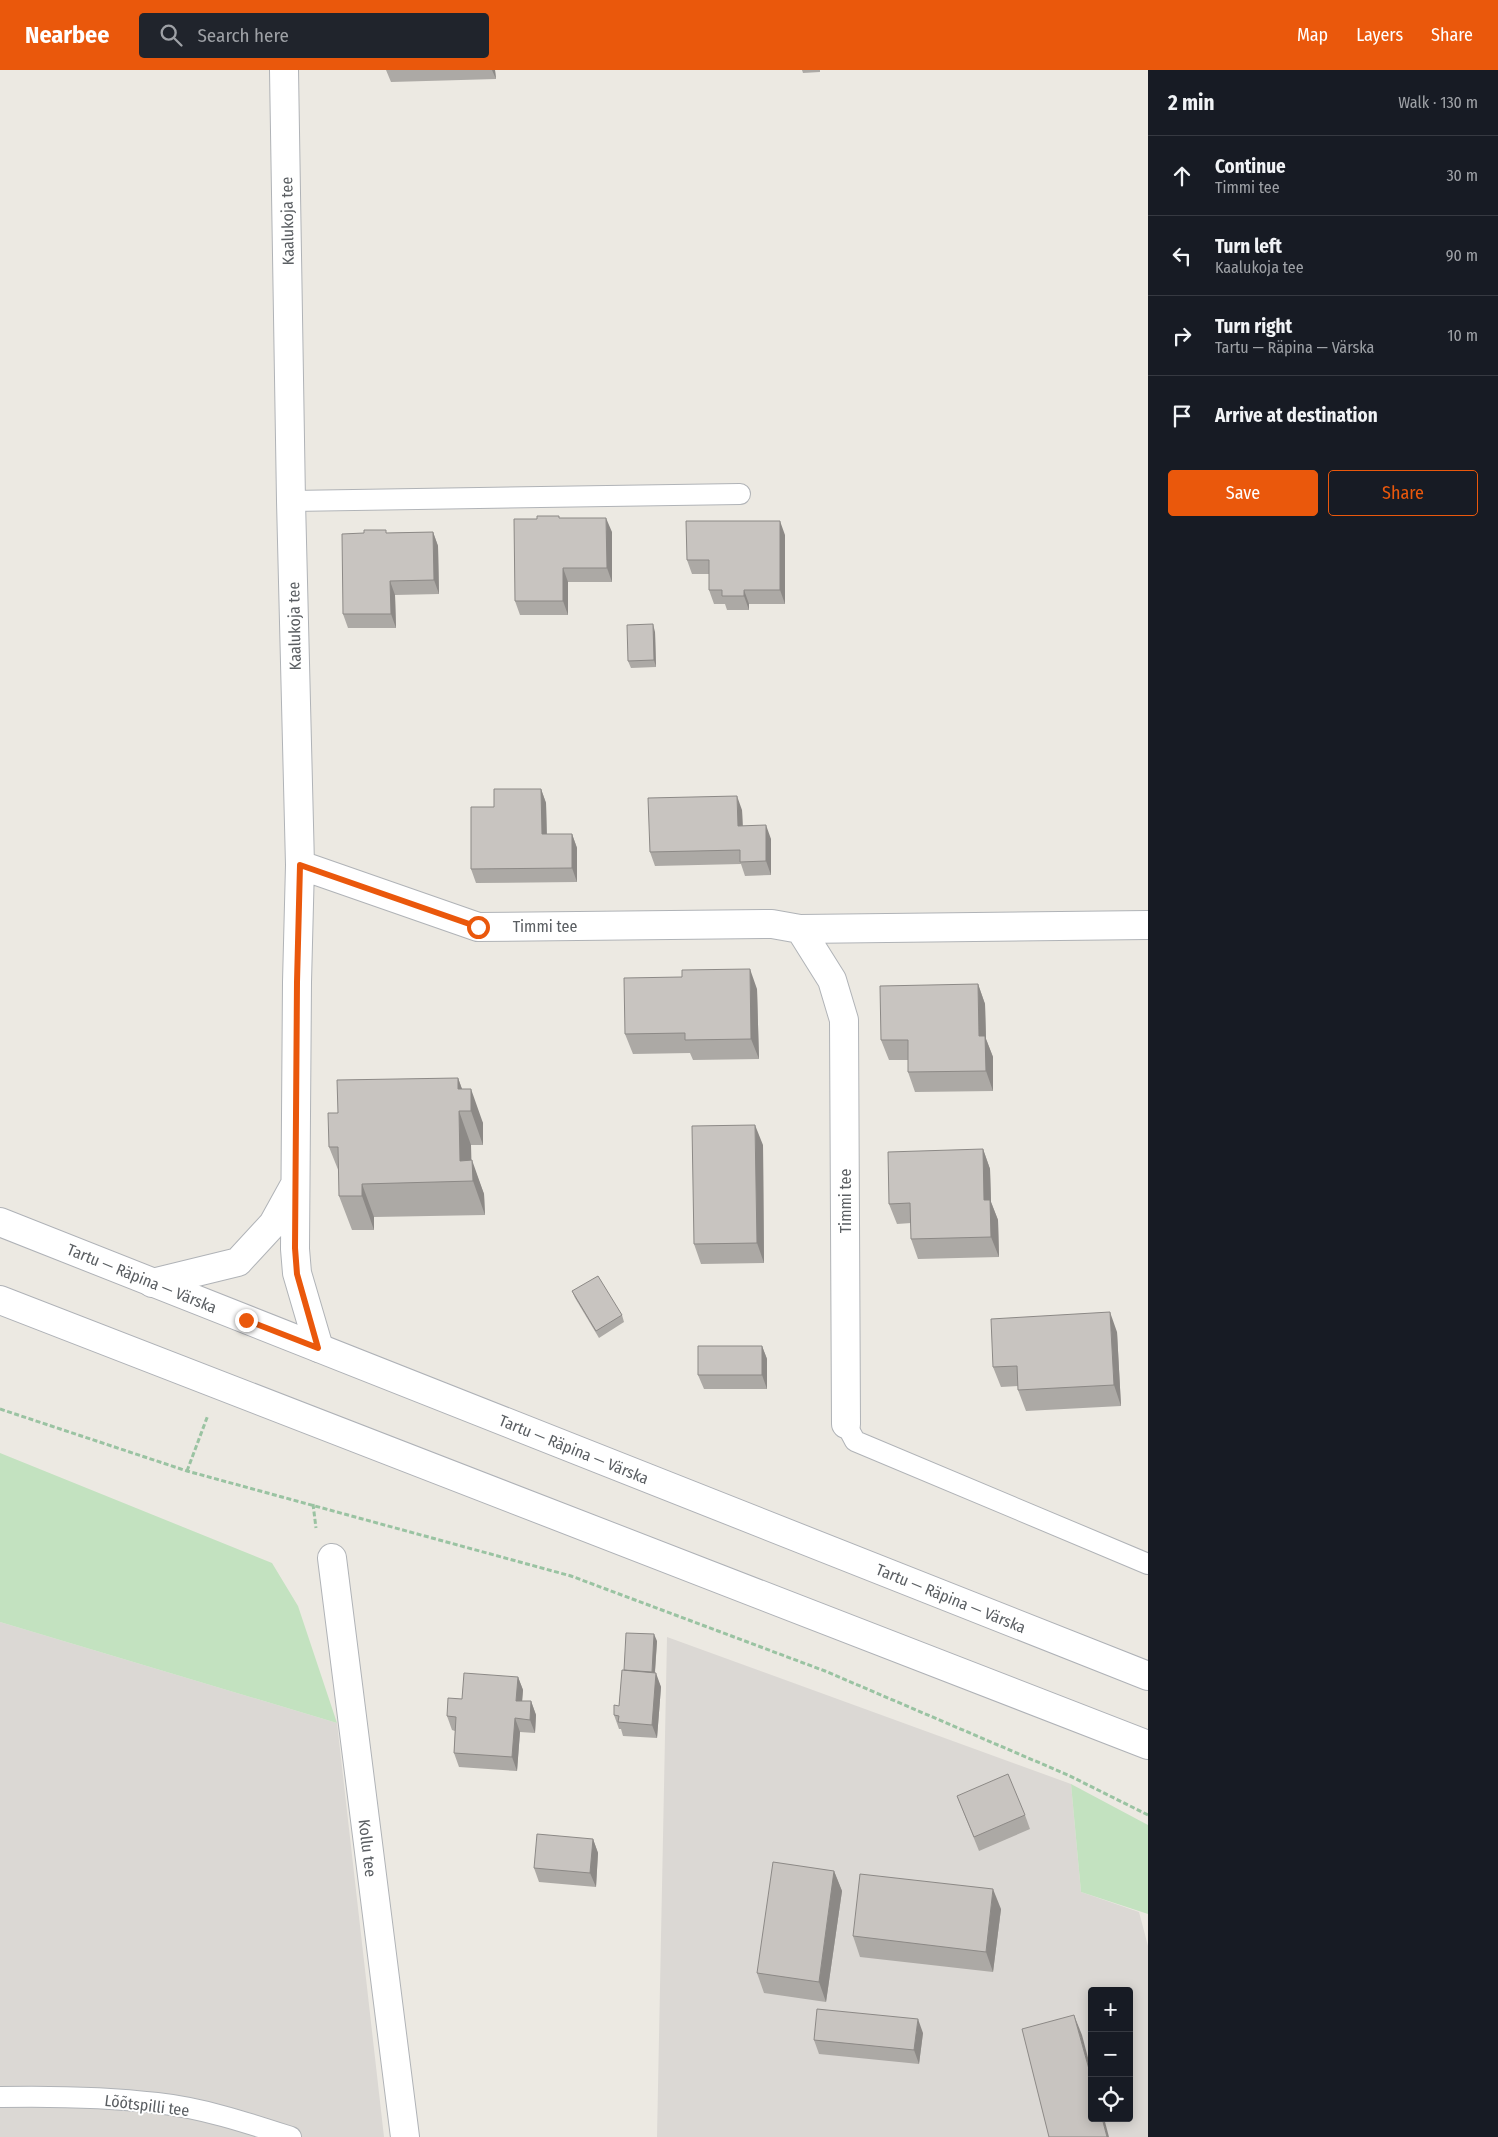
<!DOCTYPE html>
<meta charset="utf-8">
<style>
:root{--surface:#171b24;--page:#20242c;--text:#f1f3f6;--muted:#9ea1a6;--line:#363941;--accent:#ea580c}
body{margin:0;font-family:"Fira Sans Condensed",sans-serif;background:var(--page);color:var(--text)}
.controls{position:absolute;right:15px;bottom:15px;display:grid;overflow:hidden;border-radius:5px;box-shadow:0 2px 12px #0003}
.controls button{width:45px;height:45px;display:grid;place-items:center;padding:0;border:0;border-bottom:1px solid var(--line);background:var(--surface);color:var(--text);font:25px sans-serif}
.stop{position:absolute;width:15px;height:15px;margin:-11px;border:4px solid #ea580c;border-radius:50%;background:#fff}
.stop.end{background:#ea580c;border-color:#fff;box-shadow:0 1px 5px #0008}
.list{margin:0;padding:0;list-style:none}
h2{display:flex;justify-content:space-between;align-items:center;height:65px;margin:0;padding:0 20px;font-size:21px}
h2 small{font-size:16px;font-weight:400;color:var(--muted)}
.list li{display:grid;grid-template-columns:32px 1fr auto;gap:15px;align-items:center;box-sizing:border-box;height:80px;padding:0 20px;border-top:1px solid var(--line)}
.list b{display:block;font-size:19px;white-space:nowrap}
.list p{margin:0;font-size:16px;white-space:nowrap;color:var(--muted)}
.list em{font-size:16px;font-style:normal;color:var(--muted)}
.actions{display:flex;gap:10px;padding:15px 20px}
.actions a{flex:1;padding:11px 0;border:1px solid var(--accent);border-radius:5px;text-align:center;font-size:18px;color:var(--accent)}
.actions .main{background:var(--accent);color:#fff}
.icon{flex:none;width:28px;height:28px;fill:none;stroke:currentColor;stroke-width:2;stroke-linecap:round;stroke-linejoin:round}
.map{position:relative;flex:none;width:1148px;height:2067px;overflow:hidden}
header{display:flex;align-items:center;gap:30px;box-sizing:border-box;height:70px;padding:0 25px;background:var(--accent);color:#fff}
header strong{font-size:24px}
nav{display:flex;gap:28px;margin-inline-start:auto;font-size:18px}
.search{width:350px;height:45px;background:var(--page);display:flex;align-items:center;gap:12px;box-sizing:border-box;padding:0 18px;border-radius:5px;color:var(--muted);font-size:19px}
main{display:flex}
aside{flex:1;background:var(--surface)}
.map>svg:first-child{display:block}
.industrial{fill:#dbd8d4;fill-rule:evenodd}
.green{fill:#c3e2c0}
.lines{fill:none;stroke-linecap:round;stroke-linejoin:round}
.service-casing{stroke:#b0b3b7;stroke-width:22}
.minor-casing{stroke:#b0b3b7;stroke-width:30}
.secondary-casing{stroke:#afb2b7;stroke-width:30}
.path{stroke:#9ac3a2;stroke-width:3;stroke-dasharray:5 2.5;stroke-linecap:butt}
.service{stroke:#fff;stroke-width:20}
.minor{stroke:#fff;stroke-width:28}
.secondary{stroke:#fff;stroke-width:28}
.wall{fill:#aca9a5}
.shaded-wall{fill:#8c8986}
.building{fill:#c8c4c0;stroke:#8c8986}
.route{stroke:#ea580c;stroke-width:6}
.labels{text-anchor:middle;stroke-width:4;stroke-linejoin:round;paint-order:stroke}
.street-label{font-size:16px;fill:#5a5e62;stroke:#fff}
</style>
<header>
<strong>Nearbee</strong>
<div class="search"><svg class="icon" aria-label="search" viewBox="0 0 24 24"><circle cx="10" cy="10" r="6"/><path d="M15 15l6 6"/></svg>Search here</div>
<nav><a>Map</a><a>Layers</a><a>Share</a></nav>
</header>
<main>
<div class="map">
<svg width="1148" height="2067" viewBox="0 0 1148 2067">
<rect width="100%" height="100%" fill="#ece9e2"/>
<path class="industrial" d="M0 1552 337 1653 384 2067H0Z
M667 1567 1071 1714 1081 1822 1139 1842 1148 1876V2067H657ZM1092 1921H1129V2048H1092Z"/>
<path class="green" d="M0 1383 272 1493 298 1536 337 1653 0 1552Z
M1071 1714 1148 1755V1844L1081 1822Z"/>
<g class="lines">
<g class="service-casing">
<path id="service" d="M291 431 740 424
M846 1354 855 1371 1148 1494
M0 2027C53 2026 105 2027 157 2033 203 2038 248 2053 291 2067"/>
</g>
<g class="minor-casing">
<path id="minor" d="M284 0 291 431 300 795 297 912 295 1179 297 1203 319 1278
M300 795 478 857 772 854 800 859 832 910 844 950 846 1354
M800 859 1148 855
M152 1213 238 1192 273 1154 294 1116
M332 1488 405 2067"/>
</g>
<g class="secondary-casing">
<path id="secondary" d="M0 1152 1148 1606
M0 1230 1148 1675"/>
</g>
<path class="path" d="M0 1339 187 1401 571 1506 825 1601 1068 1705 1148 1745
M187 1401 208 1345
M313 1434 316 1458"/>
<use href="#service" class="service"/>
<use href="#minor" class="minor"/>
<use href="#secondary" class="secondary"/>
</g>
<path class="wall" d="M386 0H495L496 9 391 12Z
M802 0H820V2L803 3Z
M560 448 612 462V512H568V545H520L515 531Z
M433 462 438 476 439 524 395 525 396 558H348L343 544 387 463Z
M785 465V534H749V540H727L725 534H714L709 520V504H692L687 490Z
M655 562 656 597 631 598 628 591Z
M541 719 546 733 547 764H572L577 778V812L476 813 471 799 494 737Z
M742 740 743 756 771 769V805L745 806 741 794 655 796 650 782Z
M978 914 985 934 986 969 993 987V1021L915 1022 908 1002V990H889L881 970Z
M757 919 759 989 693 990 690 983 633 984 625 964Z
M458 1008 462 1019 483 1053V1075H471V1090L484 1124 485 1145 374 1147V1160H352L339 1126V1102L329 1077Z
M763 1075 764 1193 701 1194 694 1174Z
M983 1079 990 1099 991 1132 998 1150 999 1187 918 1189 911 1169V1153L897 1154 889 1134Z
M572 1221 622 1245 624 1252 599 1268 575 1228Z
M1117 1262 1121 1336 1026 1341 1018 1320V1316L1001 1317 993 1297Z
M762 1276 767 1289V1319H704L698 1305Z
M657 1571 655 1603 661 1617 657 1668 623 1666 621 1659H619L614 1645 619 1636 624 1600Z
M518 1607 523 1620 522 1631H531L536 1645 535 1663 520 1662 517 1701 459 1697 454 1683 455 1661 452 1660 447 1646 462 1629Z
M957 1726 1025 1745 1030 1759 979 1781Z
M593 1769 598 1783 596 1817 539 1812 534 1798Z
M834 1801 842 1821 826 1932 764 1923 757 1903Z
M1001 1839 993 1902 860 1887 853 1866Z
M923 1963 919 1994 819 1984 814 1970Z"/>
<path class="shaded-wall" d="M492 0H495L496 9Z
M606 448 612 462V512L607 498Z
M780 451 785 465V534L780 520Z
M433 462 438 476 439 524 434 510Z
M563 498 568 512V545L563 531Z
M390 511 395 525 396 558 391 544Z
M744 520 749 534V540L744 526Z
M653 554 655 562 656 597 654 590Z
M541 719 546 733 547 778 542 764Z
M737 726 742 740 743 770 738 756Z
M766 755 771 769V805L766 791Z
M572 764 577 778V812L572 798Z
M750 899 757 919 759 989 751 969Z
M978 914 985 934 986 969 993 987V1021L986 1001 979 966Z
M458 1008 470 1041 458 1019Z
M471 1019 483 1053V1075L471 1041Z
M459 1041 471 1075 472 1111 460 1091Z
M755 1055 763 1075 764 1193 757 1173Z
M983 1079 990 1099 991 1132 998 1150 999 1187 991 1167 984 1130Z
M472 1090 484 1124 485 1145 473 1111Z
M362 1114 374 1147V1160L362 1126Z
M1110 1242 1117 1262 1121 1336 1114 1315Z
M762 1276 767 1289V1319L762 1305Z
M654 1564 657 1571 654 1614 652 1606Z
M656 1603 661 1617 657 1668 652 1655Z
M518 1607 523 1620 521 1645 516 1631Z
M531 1631 536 1645 535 1663 530 1650Z
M515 1648 520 1662 517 1701 512 1687Z
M593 1769 598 1783 596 1817 590 1803Z
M834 1801 842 1821 826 1932 819 1912Z
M993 1819 1001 1839 993 1902 986 1882Z
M1074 1945 1082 1965 1092 2003V2010Z
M918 1949 923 1963 919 1994 914 1980Z
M1102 2048H1104L1109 2067H1107Z"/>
<path class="building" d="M537 446H559V448H606L607 498H563V531H515L514 449H537Z
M686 451H780V520H744V526H722V520H709V490H687Z
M364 460H386V463L433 462 434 510 390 511 391 544H343L342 464 364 463Z
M653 554 654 590 628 591 627 555Z
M494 719H541L542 764H572V798L471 799V737H494Z
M737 726 738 756 766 755V791L740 792V780L650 782 648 728Z
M750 899 751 969 685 970V963L625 964 624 908 682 907V900Z
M978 914 979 966H985L986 1001 908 1002V970H881L880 916Z
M458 1008V1019H471V1041H459L460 1091 472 1090 473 1111 362 1114V1126H339L338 1077H329L328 1043H338L337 1010Z
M755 1055 757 1173 694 1174 692 1056Z
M983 1079 984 1130H990L991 1167 911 1169 910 1133 889 1134 888 1082Z
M598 1206 622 1245 596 1261 572 1221Z
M1110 1242 1114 1315 1018 1320 1017 1296 993 1297 991 1249Z
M698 1276H762V1305H698Z
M626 1563 654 1564 652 1602 624 1600Z
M622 1600 656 1603 652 1655 618 1652 619 1646 614 1645V1635L619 1636Z
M464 1603 518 1607 516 1631H531L530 1650 515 1648 512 1687 454 1683 456 1647 447 1646 448 1628 462 1629Z
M1008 1704 1025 1745 974 1767 957 1726Z
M537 1764 593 1769 590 1803 534 1798Z
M773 1792 834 1801 819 1912 757 1903Z
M860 1804 993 1819 986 1882 853 1866Z
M817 1939 918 1949 914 1980 814 1970Z
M1074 1945 1092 2010V2048H1102L1107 2067H1049L1022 1959Z"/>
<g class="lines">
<path class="route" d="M246 1250 318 1278 297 1204 295 1178 297 912 300 795 478 857"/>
</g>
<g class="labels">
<g class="street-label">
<text transform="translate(287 151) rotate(-91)" y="6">Kaalukoja tee</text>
<text transform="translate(294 556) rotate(-91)" y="6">Kaalukoja tee</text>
<text x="545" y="862">Timmi tee</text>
<text transform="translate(845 1131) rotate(-90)" y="6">Timmi tee</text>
<text transform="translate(142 1208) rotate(22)" y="6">Tartu — Räpina — Värska</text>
<text transform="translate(574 1379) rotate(22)" y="6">Tartu — Räpina — Värska</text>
<text transform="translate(951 1528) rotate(22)" y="6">Tartu — Räpina — Värska</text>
<text transform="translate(368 1778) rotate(83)" y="6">Kollu tee</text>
<text transform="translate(147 2035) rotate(7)" y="6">Lõõtspilli tee</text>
</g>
</g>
</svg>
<div class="controls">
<button>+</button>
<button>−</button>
<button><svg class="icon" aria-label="locate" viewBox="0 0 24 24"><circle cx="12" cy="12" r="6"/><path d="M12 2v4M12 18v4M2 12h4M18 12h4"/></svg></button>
</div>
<div class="stop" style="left:478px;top:857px"></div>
<div class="stop end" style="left:246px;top:1250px"></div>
</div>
<aside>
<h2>2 min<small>Walk · 130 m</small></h2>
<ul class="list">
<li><svg class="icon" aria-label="ahead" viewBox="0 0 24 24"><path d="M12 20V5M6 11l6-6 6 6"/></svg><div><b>Continue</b><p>Timmi tee</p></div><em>30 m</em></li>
<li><svg class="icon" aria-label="left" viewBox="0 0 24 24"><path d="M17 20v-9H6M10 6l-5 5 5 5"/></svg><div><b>Turn left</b><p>Kaalukoja tee</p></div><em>90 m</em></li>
<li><svg class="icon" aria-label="right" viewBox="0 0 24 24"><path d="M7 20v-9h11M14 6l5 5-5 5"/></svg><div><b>Turn right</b><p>Tartu — Räpina — Värska</p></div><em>10 m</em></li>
<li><svg class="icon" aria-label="arrive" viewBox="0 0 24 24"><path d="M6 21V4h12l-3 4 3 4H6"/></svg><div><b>Arrive at destination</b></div></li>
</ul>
<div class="actions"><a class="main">Save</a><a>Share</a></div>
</aside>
</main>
